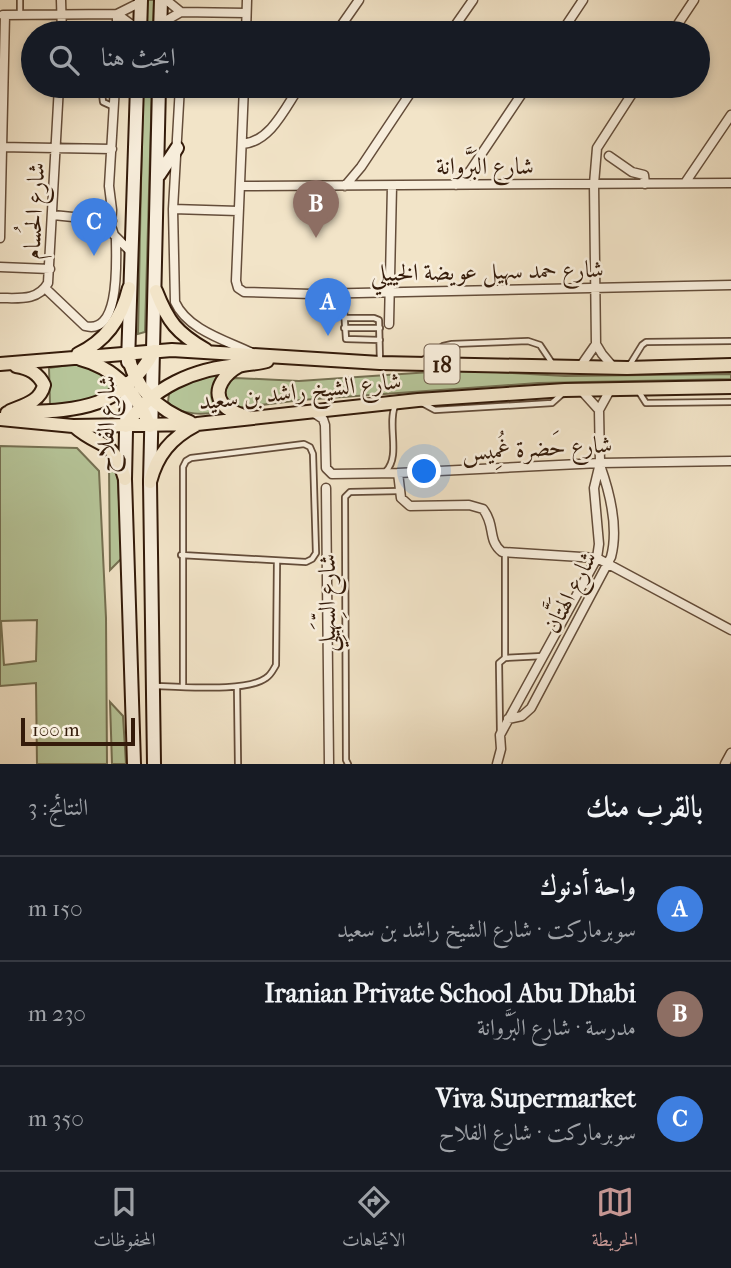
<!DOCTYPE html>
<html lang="ar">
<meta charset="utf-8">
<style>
:root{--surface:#171b24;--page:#20242c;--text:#f1f3f6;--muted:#9ea1a6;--line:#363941;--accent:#c59692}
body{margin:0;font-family:"IM FELL French Canon",Amiri,serif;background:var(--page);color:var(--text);direction:rtl}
.scale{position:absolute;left:21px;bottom:18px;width:114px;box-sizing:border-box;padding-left:7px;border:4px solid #341b0a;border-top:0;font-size:19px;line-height:24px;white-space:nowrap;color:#341b0a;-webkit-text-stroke:5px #f7eddb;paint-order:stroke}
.you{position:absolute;left:425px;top:472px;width:24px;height:24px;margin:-18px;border:5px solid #fff;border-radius:50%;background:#1a73e8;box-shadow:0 0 0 10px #1a73e833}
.badge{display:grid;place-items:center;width:46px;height:46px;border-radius:50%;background:var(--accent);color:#fff;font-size:23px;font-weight:700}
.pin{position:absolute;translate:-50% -58px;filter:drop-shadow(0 2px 4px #0008)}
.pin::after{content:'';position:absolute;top:37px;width:24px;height:21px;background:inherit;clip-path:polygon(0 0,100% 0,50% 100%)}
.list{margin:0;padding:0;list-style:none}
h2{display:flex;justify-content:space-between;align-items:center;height:91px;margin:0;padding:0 28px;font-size:30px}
h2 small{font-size:23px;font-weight:400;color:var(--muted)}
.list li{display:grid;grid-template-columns:46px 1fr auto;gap:21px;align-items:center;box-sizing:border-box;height:105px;padding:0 28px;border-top:2px solid var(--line)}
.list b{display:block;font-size:26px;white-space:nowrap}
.list p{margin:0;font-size:23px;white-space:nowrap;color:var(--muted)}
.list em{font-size:23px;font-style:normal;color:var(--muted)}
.icon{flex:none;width:38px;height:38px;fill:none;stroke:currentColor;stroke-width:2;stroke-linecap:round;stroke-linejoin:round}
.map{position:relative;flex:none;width:731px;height:764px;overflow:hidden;direction:ltr}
.search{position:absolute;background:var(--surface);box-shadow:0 4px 10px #0003;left:21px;right:21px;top:21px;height:77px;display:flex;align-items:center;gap:18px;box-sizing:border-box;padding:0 24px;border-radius:38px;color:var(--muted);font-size:26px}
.sheet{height:406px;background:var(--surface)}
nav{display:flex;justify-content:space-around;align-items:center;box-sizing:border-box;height:98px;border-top:2px solid var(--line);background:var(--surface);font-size:19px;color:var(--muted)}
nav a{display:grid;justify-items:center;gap:4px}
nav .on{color:var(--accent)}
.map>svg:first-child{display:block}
.green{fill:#b6c599;stroke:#757052;stroke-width:2;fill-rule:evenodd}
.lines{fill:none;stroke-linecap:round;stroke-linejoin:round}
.service-casing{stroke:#644d3a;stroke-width:8}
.minor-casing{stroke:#644d3a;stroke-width:11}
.secondary-casing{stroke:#341b0a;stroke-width:16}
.primary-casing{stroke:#341b0a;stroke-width:16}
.service{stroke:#f7eddb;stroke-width:4.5}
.minor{stroke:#f7eddb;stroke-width:8}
.secondary{stroke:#f7eddb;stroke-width:12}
.primary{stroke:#f2e4c8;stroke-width:12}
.labels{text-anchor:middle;stroke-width:5;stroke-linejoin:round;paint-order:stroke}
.shield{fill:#f7eddb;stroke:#6e5a49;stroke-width:2}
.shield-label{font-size:23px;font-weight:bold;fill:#341b0a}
.street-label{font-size:24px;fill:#341b0a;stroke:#f7eddb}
</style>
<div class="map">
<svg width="731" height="764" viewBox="0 0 731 764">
<rect width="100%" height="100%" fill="#f2e4c8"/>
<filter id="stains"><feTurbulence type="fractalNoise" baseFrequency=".00286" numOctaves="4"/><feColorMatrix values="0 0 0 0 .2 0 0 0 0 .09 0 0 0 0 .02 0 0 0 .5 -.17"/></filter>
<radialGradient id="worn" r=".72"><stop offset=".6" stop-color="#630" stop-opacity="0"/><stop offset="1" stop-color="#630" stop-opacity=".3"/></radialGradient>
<path class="green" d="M145 0H154L153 33H145Z
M143 86H152L145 332 138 334Z
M75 364 92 369 110 380 111 389C93 400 70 407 50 404L49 368Z
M460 370 565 376 731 374V379L538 383 301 400 237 408 223 401 226 381 236 378 299 381Z
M221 374C208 389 213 398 224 412 207 414 180 417 168 402L169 394C182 380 203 376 221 374Z
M0 446 77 448 99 471 106 618 107 764H37L36 683 0 686ZM37 620 36 661 4 665 1 621Z
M113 462 117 467 122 552 121 559 110 570 109 465Z
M110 702 123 716 126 764H112Z"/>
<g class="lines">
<g class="service-casing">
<path id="service" d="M20 15V0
M101 86 103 102 114 107
M343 294 346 339 380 340
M344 318H374L379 320 380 362
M344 328H380
M423 360 443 346 452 344 528 341 540 345 552 363
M629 366 642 345 646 342 731 341
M639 392 646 403 731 402
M422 403 435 410 552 403 561 395
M386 471C401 456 387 425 395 406
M181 555 306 562 312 559 316 553 313 454 310 447 304 444 191 458 186 461 183 467V686
M505 658V553
M155 686C181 686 245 693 266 678 271 675 273 670 276 665L277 561
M237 687 238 764
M500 731 499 663 505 658 543 656
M348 764 346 760 345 497 350 492 399 491"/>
</g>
<g class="minor-casing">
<path id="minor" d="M61 0 62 33
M166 0 181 12
M117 14 140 31
M3 15 117 14 141 2
M160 24 181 12 246 13
M117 33V14
M246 33 247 0
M336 33 359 0
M450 33 473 0
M561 33 583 0
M672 33 694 0
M115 86 109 186 112 210 111 226 114 235 130 251
M180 86 173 209 175 302C187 329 224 340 250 352
M244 86 236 281 238 288 244 292 311 294 731 285
M243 144C271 141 285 108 300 86
M0 147 112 149
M609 156 632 172 644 175 645 184
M685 183 731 115
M456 185 470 171 527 86
M240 186 731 183
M345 186 361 167 415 86
M173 209 238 211
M53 215 112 221
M0 238 5 15
M0 267 50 269
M45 288 85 326C121 336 116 259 116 239
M0 298C19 298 38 301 48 283L59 86
M389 324 392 186
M580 367 596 344
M614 368 602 354 596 344 594 184 597 148 637 86
M581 390 599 410
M311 411 323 419 325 425 326 468 332 474 398 473 600 463 731 461
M398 473 401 498 410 506 469 505 483 509C496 526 487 540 502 552L597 558 731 630
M326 488 329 764
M508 719 522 716 531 708 611 557C619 527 610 493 600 465
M497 764 501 749 500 735 597 558 599 544 594 488 600 463 599 410 610 390
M725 764 731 753"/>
</g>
<g class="secondary-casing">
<path id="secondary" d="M140 33 141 0
M160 33 161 0
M159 175 177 148
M128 362 137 86
M127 383 125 479 134 764
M154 764 150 482 159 86"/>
</g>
<g class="primary-casing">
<path id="primary" d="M156 291C168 322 177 333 206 350
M128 353C133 387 158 410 190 422
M78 354C106 341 122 317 129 288
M80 359C116 368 136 393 150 426
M0 364 172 350 380 363 627 368 731 365
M10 411C24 405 40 402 44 385 38 373 29 368 16 366
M7 413C71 410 119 414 154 351
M247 417C239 414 227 411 222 403 212 389 226 373 239 366 247 363 258 364 267 361
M0 419 73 426 197 424 418 400 565 390 731 387
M74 426C101 450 112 436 125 479
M126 426C151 387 195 368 241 365
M150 482C157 455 171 438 196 425"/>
</g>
<use href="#service" class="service"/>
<use href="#minor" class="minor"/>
<use href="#secondary" class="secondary"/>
<use href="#primary" class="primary"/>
</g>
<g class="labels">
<rect class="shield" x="424.5" y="344.5" width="35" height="39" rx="5"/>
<g class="shield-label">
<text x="442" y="372">18</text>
</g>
<g class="street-label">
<text x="485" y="174">شارع البَرَّوانة</text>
<text transform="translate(34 211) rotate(-87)" y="8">شارع الحُسام</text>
<text transform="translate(487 271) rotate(-1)" y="8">شارع حمد سهيل عويضة الخييلي</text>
<text transform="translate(300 391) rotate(-6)" y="8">شارع الشيخ راشد بن سعيد</text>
<text transform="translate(106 424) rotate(-89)" y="8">شارع الفلاح</text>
<text transform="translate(537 448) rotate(-3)" y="8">شارع حَضرة غُمِيس</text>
<text transform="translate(570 592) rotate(-63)" y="8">شارع الهَتَّان</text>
<text transform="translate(327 603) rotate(-90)" y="8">شارع السِّهَيلِي</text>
</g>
</g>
<rect width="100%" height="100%" filter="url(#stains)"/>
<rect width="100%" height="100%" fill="url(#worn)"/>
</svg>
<div class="scale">100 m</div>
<div class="you"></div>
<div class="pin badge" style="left:328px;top:336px;background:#3f7fe0">A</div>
<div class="pin badge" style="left:316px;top:238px;background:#8d6e63">B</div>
<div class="pin badge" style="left:94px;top:256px;background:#3f7fe0">C</div>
<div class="search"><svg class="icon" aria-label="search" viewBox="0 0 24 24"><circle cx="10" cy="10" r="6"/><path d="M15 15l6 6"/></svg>ابحث هنا</div>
</div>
<section class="sheet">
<h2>بالقرب منك<small>النتائج: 3</small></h2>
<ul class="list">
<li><span class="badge" style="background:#3f7fe0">A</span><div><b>واحة أدنوك</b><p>سوبرماركت · شارع الشيخ راشد بن سعيد</p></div><em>150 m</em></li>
<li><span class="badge" style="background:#8d6e63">B</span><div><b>Iranian Private School Abu Dhabi</b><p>مدرسة · شارع البَرَّوانة</p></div><em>230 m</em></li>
<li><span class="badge" style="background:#3f7fe0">C</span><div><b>Viva Supermarket</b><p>سوبرماركت · شارع الفلاح</p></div><em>350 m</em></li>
</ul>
</section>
<nav>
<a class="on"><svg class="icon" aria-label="map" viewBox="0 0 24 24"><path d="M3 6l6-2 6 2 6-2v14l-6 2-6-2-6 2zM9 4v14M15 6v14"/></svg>الخريطة</a>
<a><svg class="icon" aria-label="directions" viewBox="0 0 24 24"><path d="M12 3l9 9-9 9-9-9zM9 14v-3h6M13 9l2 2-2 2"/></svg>الاتجاهات</a>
<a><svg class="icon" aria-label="saved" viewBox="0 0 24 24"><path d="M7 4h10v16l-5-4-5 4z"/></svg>المحفوظات</a>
</nav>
